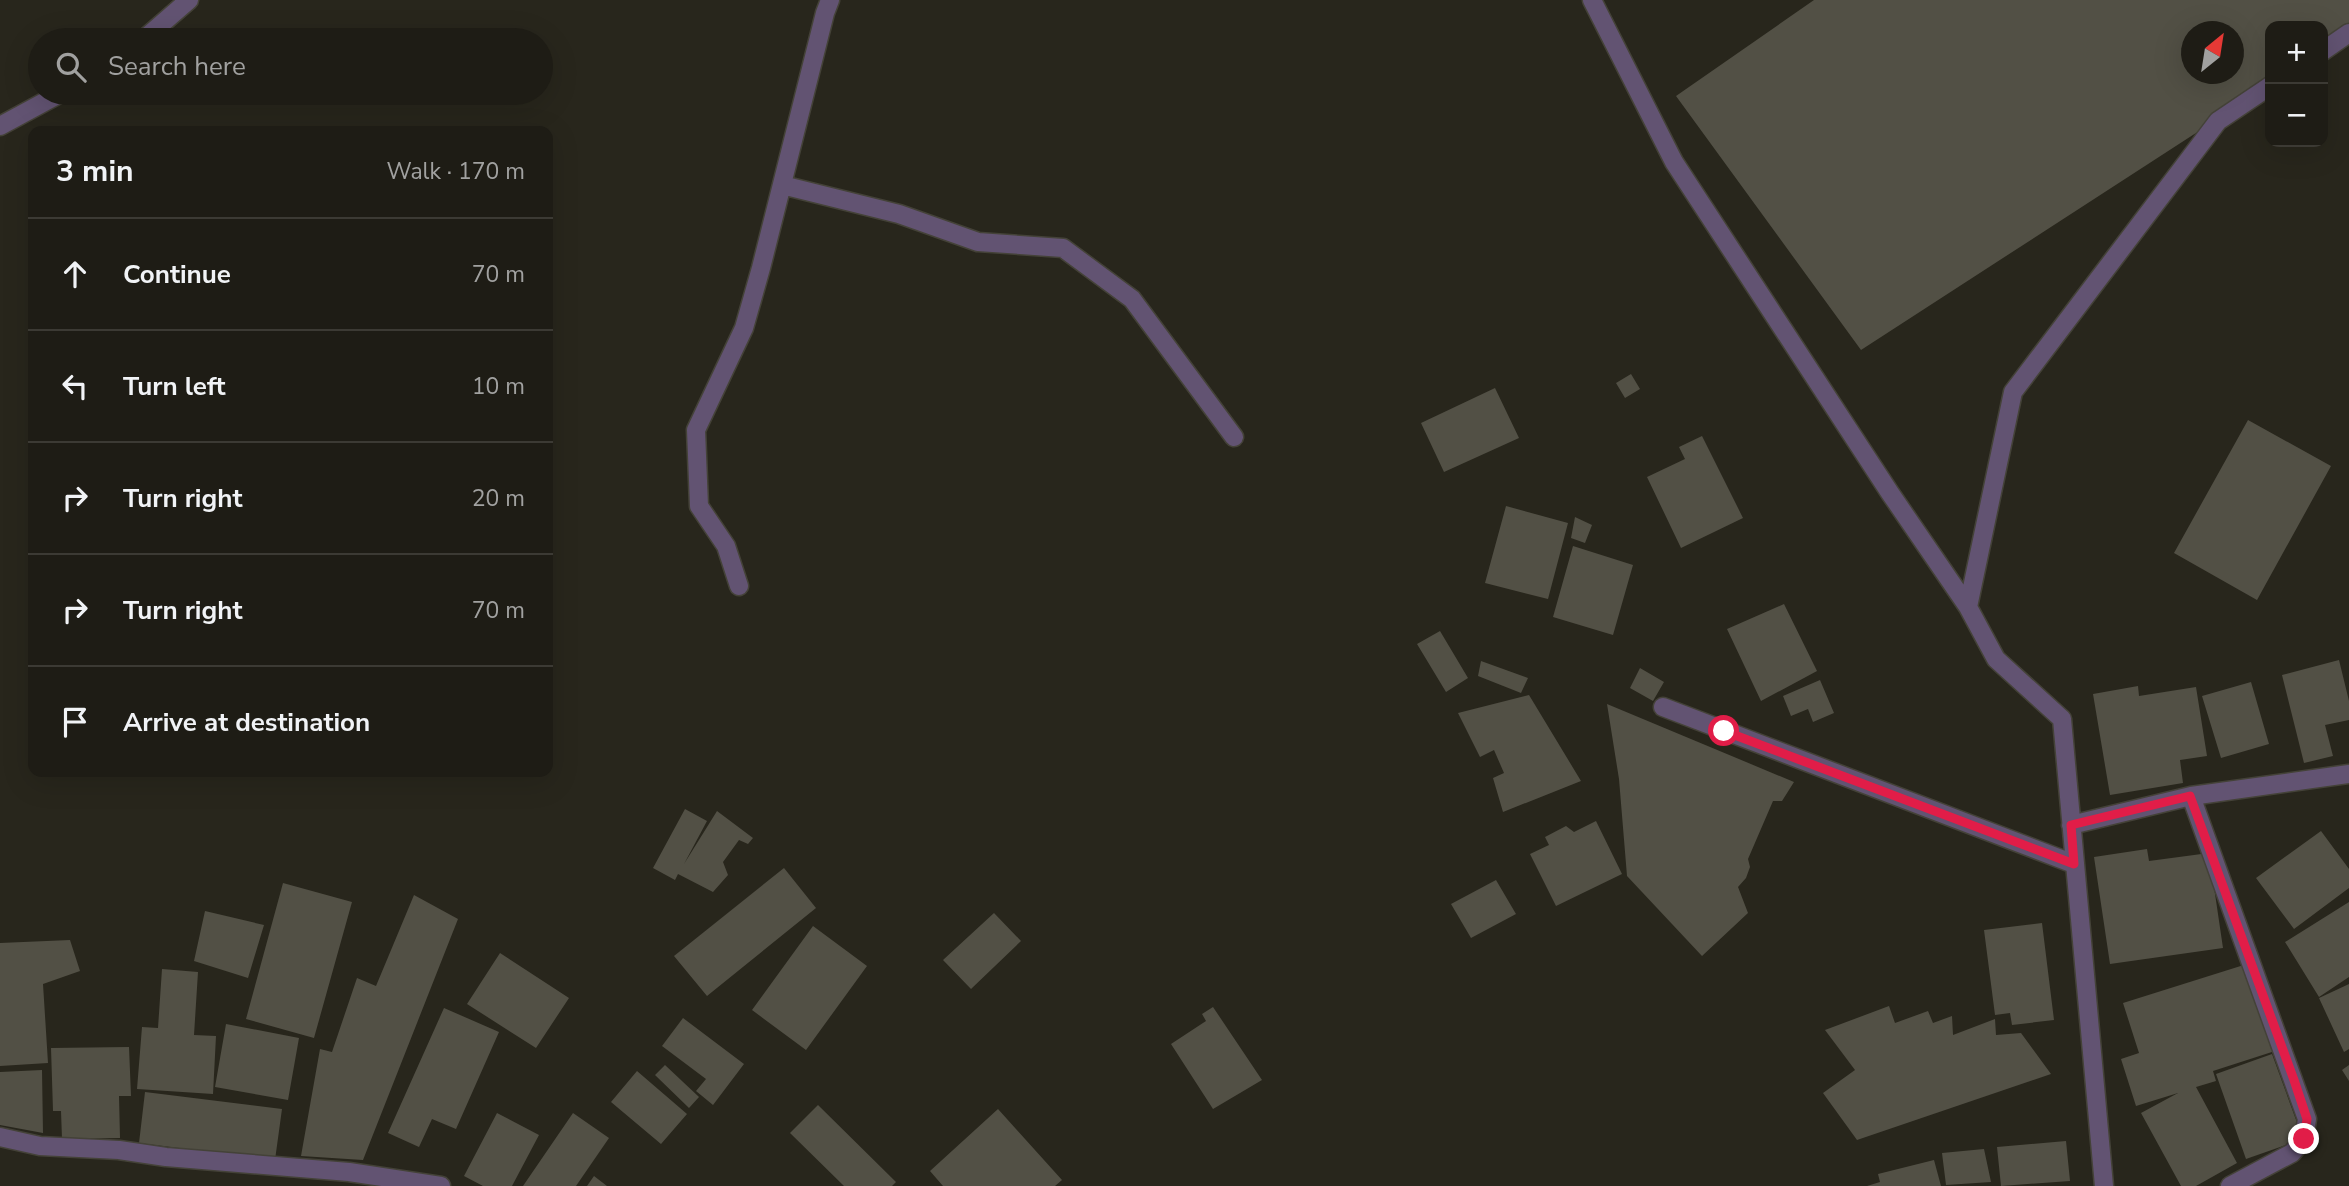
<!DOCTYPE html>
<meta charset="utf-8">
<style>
:root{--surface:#1e1c15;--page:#2b2922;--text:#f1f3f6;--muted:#a1a1a0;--line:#3c3a34}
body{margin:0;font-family:"Nunito Sans",sans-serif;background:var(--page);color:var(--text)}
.controls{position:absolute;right:21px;top:21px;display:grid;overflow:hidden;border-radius:14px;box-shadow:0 7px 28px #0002}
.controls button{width:63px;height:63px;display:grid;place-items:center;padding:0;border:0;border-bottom:2px solid var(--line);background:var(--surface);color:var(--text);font:35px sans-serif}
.compass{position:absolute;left:2181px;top:21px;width:63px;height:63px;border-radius:50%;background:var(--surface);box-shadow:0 7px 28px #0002;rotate:30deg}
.stop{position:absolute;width:21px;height:21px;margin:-16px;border:5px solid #e11d48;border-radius:50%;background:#fff}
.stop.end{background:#e11d48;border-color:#fff;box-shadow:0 2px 7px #0008}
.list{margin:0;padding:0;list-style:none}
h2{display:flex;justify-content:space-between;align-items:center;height:91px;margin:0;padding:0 28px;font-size:30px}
h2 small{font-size:23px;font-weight:400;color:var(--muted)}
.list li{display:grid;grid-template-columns:46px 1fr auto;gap:21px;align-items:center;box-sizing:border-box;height:112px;padding:0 28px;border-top:2px solid var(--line)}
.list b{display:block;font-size:26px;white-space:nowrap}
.list em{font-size:23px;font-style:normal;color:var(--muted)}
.icon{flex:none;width:38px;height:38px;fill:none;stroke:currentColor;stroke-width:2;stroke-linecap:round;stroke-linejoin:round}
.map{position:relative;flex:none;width:2349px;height:1186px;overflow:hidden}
.search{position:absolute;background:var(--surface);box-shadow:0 7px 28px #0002;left:28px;top:28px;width:525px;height:77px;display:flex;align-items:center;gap:18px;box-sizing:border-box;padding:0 24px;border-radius:38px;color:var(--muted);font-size:26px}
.panel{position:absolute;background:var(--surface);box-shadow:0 7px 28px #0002;left:28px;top:126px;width:525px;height:651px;border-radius:14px}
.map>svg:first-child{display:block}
.building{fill:#525045;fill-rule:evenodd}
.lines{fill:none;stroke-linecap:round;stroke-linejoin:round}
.minor-casing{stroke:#444238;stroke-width:21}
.minor{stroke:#625372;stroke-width:18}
.route{stroke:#e11d48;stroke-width:9}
</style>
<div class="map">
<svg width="2349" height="1186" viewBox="0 0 2349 1186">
<rect width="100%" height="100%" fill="#28261c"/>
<path class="building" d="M1814 0H2349V34L2323 51V26H2270V85L1861 350 1676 96ZM2192 32H2234V74H2192Z
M1631 374 1640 389 1625 398 1616 383Z
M1495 388 1519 438 1444 472 1421 423Z
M2248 420 2331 466 2257 600 2174 553Z
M1702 436 1743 518 1681 548 1647 477 1685 459 1679 447Z
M1506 506 1568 523 1548 599 1485 583Z
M1575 517 1592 525 1585 543 1571 538Z
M1573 546 1633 565 1613 635 1553 617Z
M1784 604 1817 671 1761 701 1727 629Z
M1440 631 1468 678 1446 692 1417 644Z
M2339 660 2349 701V720L2325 725 2333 756 2304 763 2282 675Z
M1481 661 1528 678 1521 693 1478 676Z
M1640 668 1664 682 1653 701 1630 688Z
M1820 680 1834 713 1813 722 1808 709 1791 716 1783 696Z
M2251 682 2269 744 2221 758 2202 696Z
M2138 686 2139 696 2196 687 2207 756 2180 760 2183 783 2110 795 2093 694Z
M1529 695 1581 781 1503 812 1493 778 1504 773 1494 750 1480 757 1458 713Z
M1607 704 1794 782 1782 801H1773L1748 859 1750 867 1746 878 1738 887 1748 913 1702 956 1627 876 1619 779Z
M685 809 707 821 684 864 717 811 753 838 748 844 739 840 723 862 728 875 713 892 678 874 675 880 653 868Z
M1596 821 1622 874 1556 906 1530 854 1549 845 1545 837 1566 826 1574 832Z
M2321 831 2349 869V888L2294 929 2256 878Z
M2147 849 2149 861 2209 853 2223 948 2110 964 2094 857Z
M784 868 816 908 707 996 674 956Z
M1496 880 1516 914 1471 938 1451 904Z
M283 883 352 902 314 1038 246 1019Z
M414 895 458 919 363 1160 301 1156 320 1049 332 1052 357 978 376 986Z
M2349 902V977L2319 997 2285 942Z
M205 911 264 925 248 978 194 961Z
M994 913 1021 941 971 989 943 960Z
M2042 923 2054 1020 2012 1025 2010 1013 1995 1015 1984 930Z
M813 926 867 966 806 1050 752 1010Z
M70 940 80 971 43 984 48 1063 0 1066V943Z
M500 953 569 998 536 1048 467 1004Z
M2247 964 2275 1051 2213 1071 2216 1081 2196 1087 2237 1163 2196 1186H2181L2141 1113 2178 1093 2136 1106 2121 1059 2139 1053 2123 1003Z
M162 969 198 972 194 1035 216 1036 213 1094 137 1089 142 1027 158 1028Z
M2349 984V1049L2344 1052 2319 998Z
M1889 1006 1895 1023 1928 1011 1933 1023 1952 1016 1953 1035 1995 1019 1996 1035 2021 1033 2051 1074 1857 1140 1823 1093 1855 1070 1825 1030Z
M1213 1007 1262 1080 1213 1109 1171 1044 1206 1021 1202 1014Z
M444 1008 499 1032 456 1129 432 1119 419 1147 388 1133Z
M683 1018 744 1064 713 1105 696 1091 706 1079 662 1046Z
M226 1024 299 1038 288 1100 215 1087Z
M129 1047 131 1096H119L120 1138 62 1139 61 1111H53L51 1048Z
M2272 1054 2303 1139 2246 1159 2216 1074Z
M665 1065 699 1097 689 1108 655 1075Z
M2349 1065V1081L2342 1070Z
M42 1070 43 1133 0 1125V1072Z
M637 1071 687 1114 661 1144 611 1102Z
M145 1092 282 1109 275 1160 139 1143Z
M818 1105 896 1182 892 1186H844L790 1133Z
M998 1109 1062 1180 1055 1186H943L930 1171Z
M497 1113 539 1135 512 1186H483L464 1176Z
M573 1113 609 1138 576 1186H523Z
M2066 1141 2070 1181 2001 1186 1997 1147Z
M1984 1149 1991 1182 1946 1185 1942 1153Z
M1934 1160 1941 1186H1867L1880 1182 1878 1174Z
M594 1176 607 1186H587Z"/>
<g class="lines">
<g class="minor-casing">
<path id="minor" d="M1592 0 1674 162 1890 493 1968 607 1996 659 2062 719 2104 1186
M143 40 189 0
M2323 51 2349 33
M0 126 61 93
M782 185 899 214 978 242 1063 248 1132 299 1234 437
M739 586 726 546 699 506 696 430 744 328 761 268 825 13 830 0
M1968 607 2013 392 2218 121 2270 86
M1663 707 2074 864
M2191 796 2307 1119 2304 1139 2292 1153 2230 1186
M2071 825 2191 796 2349 774
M0 1137 40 1146 119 1150 166 1157 349 1172 441 1186"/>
</g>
<use href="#minor" class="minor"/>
</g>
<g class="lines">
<path class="route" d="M1724 731 2074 864 2071 825 2190 796 2294 1080 2307 1119 2304 1139"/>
</g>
</svg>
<div class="controls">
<button>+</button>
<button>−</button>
</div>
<svg class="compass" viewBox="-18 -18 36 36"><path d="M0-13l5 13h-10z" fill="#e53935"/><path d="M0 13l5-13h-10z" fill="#a1a1a0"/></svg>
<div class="stop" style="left:1724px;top:731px"></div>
<div class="stop end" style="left:2304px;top:1139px"></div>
<div class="search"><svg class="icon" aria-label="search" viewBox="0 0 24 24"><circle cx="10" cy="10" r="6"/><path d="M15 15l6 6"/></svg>Search here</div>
<section class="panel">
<h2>3 min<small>Walk · 170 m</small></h2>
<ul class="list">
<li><svg class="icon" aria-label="ahead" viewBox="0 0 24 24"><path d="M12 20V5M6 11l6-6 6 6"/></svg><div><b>Continue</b></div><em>70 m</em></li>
<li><svg class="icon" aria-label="left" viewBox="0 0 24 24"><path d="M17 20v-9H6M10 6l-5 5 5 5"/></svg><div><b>Turn left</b></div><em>10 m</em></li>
<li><svg class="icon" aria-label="right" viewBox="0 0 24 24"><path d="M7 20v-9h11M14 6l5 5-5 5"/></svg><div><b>Turn right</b></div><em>20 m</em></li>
<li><svg class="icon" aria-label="right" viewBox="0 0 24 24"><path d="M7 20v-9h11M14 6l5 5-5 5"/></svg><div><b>Turn right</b></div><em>70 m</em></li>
<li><svg class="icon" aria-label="arrive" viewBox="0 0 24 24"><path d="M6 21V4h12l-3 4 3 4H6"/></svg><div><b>Arrive at destination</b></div></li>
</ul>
</section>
</div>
